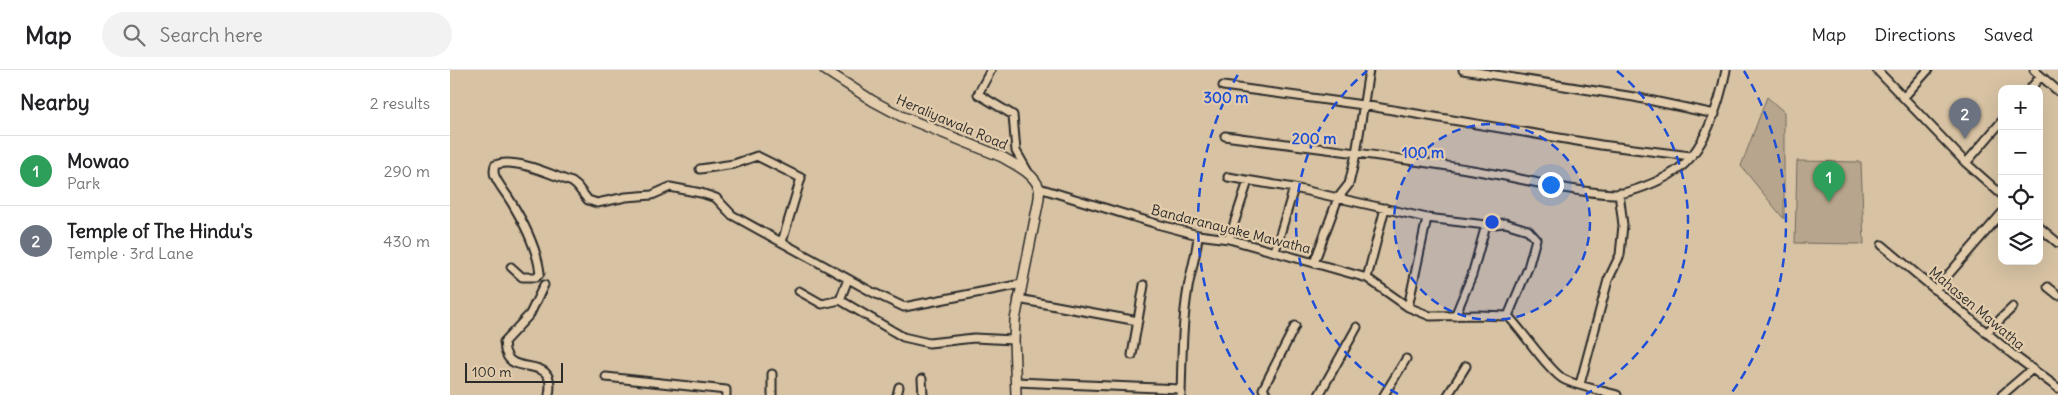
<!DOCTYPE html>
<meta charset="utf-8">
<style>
:root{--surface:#fff;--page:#f2f2f2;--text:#202124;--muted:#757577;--line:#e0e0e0;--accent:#b45309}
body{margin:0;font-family:Delius,sans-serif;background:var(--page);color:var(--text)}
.controls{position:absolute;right:15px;top:15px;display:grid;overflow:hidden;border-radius:10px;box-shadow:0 5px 20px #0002}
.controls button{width:45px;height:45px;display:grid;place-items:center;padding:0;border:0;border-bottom:1px solid var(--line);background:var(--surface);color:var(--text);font:25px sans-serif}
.scale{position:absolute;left:15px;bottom:12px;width:98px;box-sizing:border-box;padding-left:5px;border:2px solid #2b2b2b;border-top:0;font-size:14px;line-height:18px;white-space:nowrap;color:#2b2b2b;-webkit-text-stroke:4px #e2ccab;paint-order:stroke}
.you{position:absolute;left:1100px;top:114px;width:18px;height:18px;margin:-12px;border:4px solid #fff;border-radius:50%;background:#1a73e8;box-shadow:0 0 0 8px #1a73e833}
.badge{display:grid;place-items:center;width:32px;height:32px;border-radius:50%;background:var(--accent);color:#fff;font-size:16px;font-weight:700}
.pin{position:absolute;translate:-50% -41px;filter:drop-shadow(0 1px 2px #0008)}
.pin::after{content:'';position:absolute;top:26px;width:18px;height:15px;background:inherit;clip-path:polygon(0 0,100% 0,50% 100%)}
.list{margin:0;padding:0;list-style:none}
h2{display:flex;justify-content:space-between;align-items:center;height:65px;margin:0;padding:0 20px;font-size:21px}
h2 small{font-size:16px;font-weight:400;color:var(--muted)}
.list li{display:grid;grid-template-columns:32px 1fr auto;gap:15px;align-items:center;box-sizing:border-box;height:70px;padding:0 20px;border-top:1px solid var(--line)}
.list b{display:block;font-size:19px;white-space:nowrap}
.list p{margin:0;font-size:16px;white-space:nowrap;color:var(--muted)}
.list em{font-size:16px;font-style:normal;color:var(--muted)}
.icon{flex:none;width:28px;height:28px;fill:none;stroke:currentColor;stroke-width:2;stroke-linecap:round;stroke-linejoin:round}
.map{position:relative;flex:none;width:1608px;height:325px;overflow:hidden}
header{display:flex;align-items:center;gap:30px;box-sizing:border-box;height:70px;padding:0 25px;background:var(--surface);border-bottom:1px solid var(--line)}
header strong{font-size:24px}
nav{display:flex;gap:28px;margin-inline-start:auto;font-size:18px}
.search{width:350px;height:45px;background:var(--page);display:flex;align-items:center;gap:12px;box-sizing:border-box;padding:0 18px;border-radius:28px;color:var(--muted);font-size:19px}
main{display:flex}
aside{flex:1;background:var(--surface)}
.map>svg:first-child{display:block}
.green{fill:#b7a68d;stroke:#71685c}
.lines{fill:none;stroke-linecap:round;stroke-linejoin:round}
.minor-casing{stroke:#2b2b2b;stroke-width:11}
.tertiary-casing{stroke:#2b2b2b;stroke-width:12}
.minor{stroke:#e2ccab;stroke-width:7}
.tertiary{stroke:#e2ccab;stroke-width:9}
.ring{fill:none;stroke:#1d4ed8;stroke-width:2.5;stroke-dasharray:9 6}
.labels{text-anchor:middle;stroke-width:4.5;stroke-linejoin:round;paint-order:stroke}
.street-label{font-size:14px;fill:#2b2b2b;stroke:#e2ccab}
.centre{fill:#1d4ed8;stroke:#e2ccab;stroke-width:2.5}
.ring-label{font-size:15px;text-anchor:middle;font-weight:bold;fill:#1d4ed8;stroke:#e2ccab;stroke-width:4.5;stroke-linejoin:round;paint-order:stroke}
</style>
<header>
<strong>Map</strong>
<div class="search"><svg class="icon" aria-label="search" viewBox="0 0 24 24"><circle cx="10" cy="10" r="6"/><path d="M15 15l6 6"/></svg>Search here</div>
<nav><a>Map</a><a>Directions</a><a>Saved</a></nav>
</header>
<main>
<aside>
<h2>Nearby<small>2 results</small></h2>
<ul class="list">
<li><span class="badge" style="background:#2e9e5b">1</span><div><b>Mowao</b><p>Park</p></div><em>290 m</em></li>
<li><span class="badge" style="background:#6b7280">2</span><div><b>Temple of The Hindu's</b><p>Temple · 3rd Lane</p></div><em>430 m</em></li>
</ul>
</aside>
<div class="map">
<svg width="1608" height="325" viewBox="0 0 1608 325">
<rect width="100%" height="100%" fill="#d7c2a3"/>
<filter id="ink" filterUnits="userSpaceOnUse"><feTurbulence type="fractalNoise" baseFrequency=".02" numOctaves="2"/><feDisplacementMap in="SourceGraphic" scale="10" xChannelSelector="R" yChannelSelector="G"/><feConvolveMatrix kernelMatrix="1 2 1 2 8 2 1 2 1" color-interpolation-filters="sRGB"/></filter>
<g filter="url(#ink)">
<path class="green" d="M1317 27 1334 42V149L1291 96Z
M1347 91 1411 92 1414 174 1345 173Z"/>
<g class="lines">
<g class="minor-casing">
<path id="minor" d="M541 0 528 24 563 45 566 81 578 102
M1013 0 1184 27 1265 44
M1427 0 1516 93 1552 125
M1584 0 1608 21
M773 16 913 35 1151 75 1241 86
M1580 19 1591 6
M1454 27 1478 0
M775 66C857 77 940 86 1022 100 1069 107 1117 122 1164 124 1179 124 1211 111 1224 102 1254 84 1270 32 1276 0
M1516 93 1552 51
M250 99 284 94 307 86 351 108 332 172
M778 107 844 118 977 148 1036 155 1055 153 1078 160 1086 169 1078 198 1058 246
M589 118 707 154 748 165 779 169 917 208 958 237 980 246 1028 245 1058 246C1072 260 1101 304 1115 310 1131 317 1150 320 1167 325
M1589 157 1608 173
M779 169 798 111
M1432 175 1562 284 1608 318
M825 181 844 118
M864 193 888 128 899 114 906 84 919 0
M61 197 72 207H86L90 203C87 178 73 151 60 130 55 122 48 114 45 106 43 102 44 99 45 95 65 87 102 105 122 112L127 116 138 130 147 133 176 127 202 125 220 117 251 123 266 128 282 145 422 222 454 237 572 214
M917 208 935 138
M94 215 80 244 54 272C55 275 54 280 56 283 63 307 107 283 99 325
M1598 217 1608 225
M1485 220 1552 143
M349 221 372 234 390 230 453 267 479 273 524 268 564 270
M568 229 688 251
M390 230 398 209
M958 237 977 148
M1005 246 1022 205 1036 155
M1536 263 1563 237
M682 285 694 215
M322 304V325
M156 307 276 320V325
M472 309 473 325
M566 312 731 319
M1130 314 1158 210 1170 185 1173 155 1169 123
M447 325 449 317
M731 325C732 290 732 253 738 218 741 200 747 183 748 165
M817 325 813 319 845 256
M869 325 907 257
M934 325 956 289
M998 325 1016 296
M1552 325 1581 300"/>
</g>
<g class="tertiary-casing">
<path id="tertiary" d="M375 0 423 31 451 46 552 87C564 94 584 103 589 118 590 123 589 129 588 134L565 250 564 270 566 325"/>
</g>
<use href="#minor" class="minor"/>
<use href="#tertiary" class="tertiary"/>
</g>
</g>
<circle cx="1042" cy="152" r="98" fill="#1d4ed8" fill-opacity=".12"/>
<g class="ring">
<circle cx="1042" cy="152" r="98"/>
<path d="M948 324A196 196 0 0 1 917 1M1167 1A196 196 0 0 1 1136 324"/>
<path d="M804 325A294 294 0 0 1 790 1M1294 1A294 294 0 0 1 1280 325"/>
</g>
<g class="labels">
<g class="street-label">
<text transform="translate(502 52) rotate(23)" y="5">Heraliyawala Road</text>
<text transform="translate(781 159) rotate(14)" y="5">Bandaranayake Mawatha</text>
<text transform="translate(1527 238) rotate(40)" y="5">Mahasen Mawatha</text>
</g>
</g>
<circle cx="1042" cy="152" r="8" class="centre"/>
<g class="ring-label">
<text x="776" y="33">300 m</text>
<text x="864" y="74">200 m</text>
<text x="973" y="88">100 m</text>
</g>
</svg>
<div class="controls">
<button>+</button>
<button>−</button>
<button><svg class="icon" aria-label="locate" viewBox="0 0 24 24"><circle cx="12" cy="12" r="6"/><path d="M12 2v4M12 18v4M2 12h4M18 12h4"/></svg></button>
<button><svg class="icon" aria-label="layers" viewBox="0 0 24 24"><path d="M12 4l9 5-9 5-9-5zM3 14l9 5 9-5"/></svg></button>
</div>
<div class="scale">100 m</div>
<div class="you"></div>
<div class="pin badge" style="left:1379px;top:132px;background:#2e9e5b">1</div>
<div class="pin badge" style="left:1515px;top:69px;background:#6b7280">2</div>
</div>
</main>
